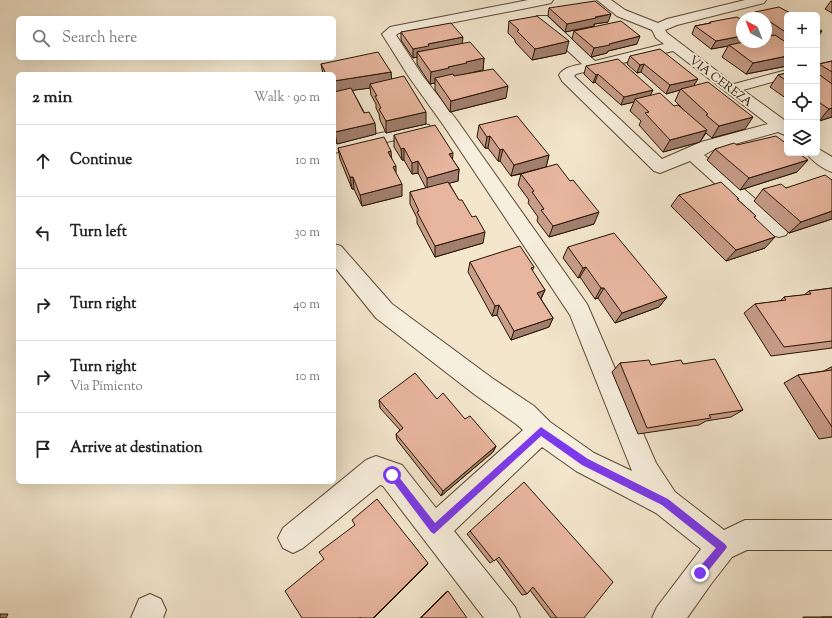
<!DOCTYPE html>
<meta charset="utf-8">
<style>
:root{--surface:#fff;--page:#f6f6f6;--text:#222;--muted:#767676;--line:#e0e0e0}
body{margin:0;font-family:"Sorts Mill Goudy",serif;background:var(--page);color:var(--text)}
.controls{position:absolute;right:12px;top:12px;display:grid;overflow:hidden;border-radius:6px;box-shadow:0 4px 16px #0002}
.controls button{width:36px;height:36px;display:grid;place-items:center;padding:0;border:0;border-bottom:1px solid var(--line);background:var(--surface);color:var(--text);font:20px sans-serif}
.compass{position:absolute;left:736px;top:12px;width:36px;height:36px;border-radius:50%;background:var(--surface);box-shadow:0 4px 16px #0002;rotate:318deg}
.stop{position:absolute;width:12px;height:12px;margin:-9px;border:3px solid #7c3aed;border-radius:50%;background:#fff}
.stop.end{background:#7c3aed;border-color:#fff;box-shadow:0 1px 4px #0008}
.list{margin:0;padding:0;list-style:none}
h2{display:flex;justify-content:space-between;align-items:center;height:52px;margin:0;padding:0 16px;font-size:17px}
h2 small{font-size:13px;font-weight:400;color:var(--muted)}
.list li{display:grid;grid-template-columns:26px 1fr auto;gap:12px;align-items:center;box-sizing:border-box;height:72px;padding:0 16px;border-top:1px solid var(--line)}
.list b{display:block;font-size:15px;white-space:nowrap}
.list p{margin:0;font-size:13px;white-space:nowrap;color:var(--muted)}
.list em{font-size:13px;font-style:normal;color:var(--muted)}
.icon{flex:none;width:22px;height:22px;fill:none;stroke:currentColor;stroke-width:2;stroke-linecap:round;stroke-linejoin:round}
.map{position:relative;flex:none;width:832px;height:618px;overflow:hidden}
.search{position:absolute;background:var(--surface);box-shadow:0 4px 16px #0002;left:16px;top:16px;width:320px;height:44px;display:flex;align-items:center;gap:10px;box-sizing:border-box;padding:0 14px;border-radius:6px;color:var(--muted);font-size:15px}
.panel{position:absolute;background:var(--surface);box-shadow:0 4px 16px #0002;left:16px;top:72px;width:320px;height:412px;border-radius:6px}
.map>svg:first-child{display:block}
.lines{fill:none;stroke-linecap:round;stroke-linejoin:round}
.minor-casing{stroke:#594833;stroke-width:2}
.minor{fill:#f7efde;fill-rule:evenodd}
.wall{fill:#c89d89;stroke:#261400}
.shaded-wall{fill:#a27f6f;stroke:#261400}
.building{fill:#e8b69f;stroke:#261400}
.route{fill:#7c3aed}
.labels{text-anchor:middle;stroke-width:4;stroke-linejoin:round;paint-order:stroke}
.far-street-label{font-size:12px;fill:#261400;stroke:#f7efde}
</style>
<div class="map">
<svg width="832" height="618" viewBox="0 0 832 618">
<rect width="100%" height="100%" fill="#f3e6cd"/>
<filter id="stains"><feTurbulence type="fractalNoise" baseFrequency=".005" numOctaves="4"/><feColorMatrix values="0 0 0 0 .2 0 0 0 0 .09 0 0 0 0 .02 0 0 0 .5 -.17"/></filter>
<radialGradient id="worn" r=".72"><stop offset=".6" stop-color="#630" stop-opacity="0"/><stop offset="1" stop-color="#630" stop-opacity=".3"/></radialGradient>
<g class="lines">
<g class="minor-casing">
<path id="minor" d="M528 0H553L551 3 547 4 399 33 396 35 422 75 456 119 587 304 656 463 675 492 724 530 745 520H832V550H747L732 557 711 584 687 618H652L657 607 701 549 656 513 576 471 542 447 454 531 515 607 520 618H484L383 486 380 485 303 548 293 553 283 548 278 538 283 528 366 460 376 456 402 465 436 508 523 430 516 424 474 394 376 318 334 266V244L341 246 392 304 492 378 534 406 550 422 594 453 632 471 570 315 444 126 409 77 382 34 390 27 395 26Z
M597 0H611L625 10 658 23 667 19 745 0H766L764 3 677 25 665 30 667 33 734 84 787 70V78L743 90 787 122V136L778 132 713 150 704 155 786 225 789 230 786 235 779 237 772 235 690 161 660 173 654 171 562 81 559 75C564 67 573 66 582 64L537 22 536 19 537 16H547L595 61 664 44 656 38 652 30 617 16ZM673 51 768 124 701 142 662 159 574 76 576 74Z
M423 124 429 125 431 129 429 133 334 153V143Z
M817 148 832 157V172C823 169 812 161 806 153H817Z
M150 594 161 599 166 610 163 618H131L139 599Z"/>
</g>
<use href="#minor" class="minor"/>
</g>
<path class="wall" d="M831 1H832V13L825 9Z
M549 8 608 22 594 24V26L565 32 548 16Z
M755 12 787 15V66L746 74 722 57 728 46 711 49 692 34 695 26 710 23V22L742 42 773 36 766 30V18H752Z
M509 21 566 53 532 60 515 42V40L508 33Z
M574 31 637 44 608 51 607 53 591 57 572 39Z
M401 32 462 43 484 58 483 70 466 74 506 98 450 112 435 90V83L430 84 417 64V57L413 58 401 40Z
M630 56 694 86 745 129 712 138 706 133 700 142 663 152 639 125 641 121 630 111 634 102 621 105 595 82 593 83 584 74 586 66 674 106 688 114 675 101 680 90 666 94 641 72 637 73 627 64Z
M832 61V117L819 121 817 120V67L819 64Z
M321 64 391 72V79L426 124 386 133 380 120 379 114 376 108V104L371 95 370 88 352 90 376 134 337 144 334 137V74H323Z
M787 73V99L770 87 778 75Z
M479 125 549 155 546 167 594 224 549 237 537 221 538 217 528 203 529 200 518 185 521 174 511 176 500 161H498L488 148H485L477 137Z
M394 135 452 159 459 169 458 181 449 183 483 243 435 257 417 223V218L410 204V192L426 188 418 173 412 174 404 160H402L394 147Z
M737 145 797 172 740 190 707 160 715 149Z
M338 148 391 157 402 196 362 206 354 189H352L340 159Z
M832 180V219L789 233 754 201 763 189 786 188Z
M679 195 738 200 756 216 754 218 765 248 726 261 671 206Z
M568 247 667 297 659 307 615 323 598 298 595 299 580 277 578 278 563 258Z
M470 262 534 267 532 271 545 290 541 299 553 318 549 327 511 340 497 315 492 316 468 272Z
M832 288V348L771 356 744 313 755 304 780 301 784 297 804 295 809 291Z
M620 363 651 365 743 410 731 417 706 421 699 425 638 434 612 372Z
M831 367H832V437L819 439 784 383 798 375 824 371Z
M379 400 465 419 496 446 493 452 441 496 397 440 396 434 400 430 380 408Z
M470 531 584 618H551L530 590 527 594 522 595 496 559 490 563 467 534Z
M448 591 420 618 446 592Z
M803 617H832V618H803Z"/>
<path class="shaded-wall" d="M611 14 608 22 594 24V26L565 32 567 24Z
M822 31 817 39V32Z
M640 36 637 44 608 51 607 53 591 57 594 48 609 44Z
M742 36V42H751L711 49 716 41Z
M463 37 462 45 417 52V57L413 58V49L428 44Z
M569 41 566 53 532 60 535 49Z
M787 56V66L746 74 753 63Z
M484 58 483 70 466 74 438 82 435 78V83L430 84 431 72 466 62Z
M644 64 641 72 637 73 640 65Z
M391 72 392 84H370V88L334 93V81Z
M598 74 595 82 593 83 596 75Z
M698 79 693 87 681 89 680 90 666 94 670 85Z
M508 86 506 98 450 112 451 101Z
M653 90 649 98 635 99 634 102 621 105 624 97Z
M832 108V117L819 121 829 109Z
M426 112V124L386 133V121Z
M753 117 745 129 712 138 719 126Z
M375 123 376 134 337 144 335 132Z
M707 130 700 142 663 152 670 140Z
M490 136 488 148H485L487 137Z
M404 148V160H402L401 149Z
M503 149 500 161H498L500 150Z
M391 151 392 163 388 152Z
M453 153 452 164 449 154Z
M549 155 546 167 511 176 514 165Z
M808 160 797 172 740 190 749 178Z
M418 161V173L412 174V163Z
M396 166V178L393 167Z
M459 169 458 181 427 189V178Z
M350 177H353L354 189H352Z
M402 184V196L362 206 360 195Z
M832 211V219L789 233 801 222Z
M599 212 594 224 549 237 553 226Z
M485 232 483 243 435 257V246Z
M775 237 765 248 726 261 736 250Z
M586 267 580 277 578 278 583 268Z
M601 288H604L598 298 595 299Z
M545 290 540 300 537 293Z
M667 297 659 307 615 323 622 313Z
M499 305 497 315 492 316 495 306Z
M553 318 549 327 511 340 514 331Z
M496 446 493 452 441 496 443 491Z
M428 563 427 565 374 618H373Z
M0 614H8L6 618H0Z"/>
<path class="building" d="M595 1 611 14 595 17 596 18 567 24 549 8Z
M779 7 794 15H787V33L766 19V18H764L755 12Z
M537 16 569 41 535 49 517 31 519 30 509 21Z
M737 17 742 20V36L716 41 695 26 711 23 710 22Z
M621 21 640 36 609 44 610 45 594 48 574 31Z
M451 23 463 37 428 44 429 46 413 49 401 32Z
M817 28 822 31 817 32Z
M775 35 787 43V56L753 63 729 45 744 42H766V37Z
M470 42 484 58 466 62 467 63 448 67 449 68 431 72 417 52Z
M660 49 698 79 670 85 644 64 640 65 630 56Z
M378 52 391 72 334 81V74H326L321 64Z
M618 59 653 90 624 97 598 74 596 75 586 66Z
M832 61V72L819 64Z
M493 69 508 86 451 101 435 78 453 74 454 76Z
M787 73V81L778 75Z
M817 73 832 84V108L829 109 817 101Z
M404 76 426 112 386 121 379 109 381 108 375 96H377L370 84Z
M708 82 753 117 719 126 706 115 708 114 681 89Z
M351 88 364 113 369 112 375 123 335 132 334 130V92Z
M660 93 674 106 678 105 707 130 670 140 645 113 649 112 635 99Z
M517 116 549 155 514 165 503 149 500 150 490 136 487 137 479 125Z
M435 125 453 153 449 154 459 169 427 178 418 161 412 163 404 148 401 149 394 135Z
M776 136 787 144V153H798L808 160 749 178 715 149 734 143 737 145Z
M384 137 391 151 388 152 396 166 393 167 402 184 360 195 353 177H350L338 148Z
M557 164 570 181 573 180 599 212 553 226 541 210 544 209 532 192 534 191 521 174Z
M825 175 832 180V211L801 222 763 189 781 184 786 188Z
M448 182 459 200H462L472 217 476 216 485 232 435 246 417 212 419 211 410 192Z
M721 182 739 199H737L756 216 754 217 775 237 736 250 679 195Z
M614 233 667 297 622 313 604 288H601L586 267 583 268 568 247Z
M520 246 534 267 531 268 545 290 537 293 553 318 514 331 499 305 495 306 470 262Z
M832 288V341L784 347 755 304 786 300 784 297 811 294 809 291Z
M715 359 743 410 709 415 711 418 647 428 620 363 649 360 651 365 681 360 683 364Z
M832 370V427L798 375Z
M415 373 437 399 443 393 465 419 470 416 496 446 443 491 396 434 403 428 379 400Z
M524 482 613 582 584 618H557L533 587 527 594 499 557 494 561 470 531Z
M377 499 428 563 373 618H361L360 617V618H302L285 591 324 559 319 552 355 525 352 520Z
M448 591 467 618H421Z
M822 617H832V618H822Z"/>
<path class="route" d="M541 427 588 459 668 499 725 544 727 547 725 550 704 576 700 577 697 576 696 573 697 570 716 548 662 505 582 465 541 436 434 534 431 532 388 475 389 472H395L435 523Z"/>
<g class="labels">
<g class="far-street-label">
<text transform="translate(721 81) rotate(37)" y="4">VIA CEREZA</text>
</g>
</g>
<rect width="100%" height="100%" filter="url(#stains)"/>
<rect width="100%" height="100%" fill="url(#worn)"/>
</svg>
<div class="controls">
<button>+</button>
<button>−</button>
<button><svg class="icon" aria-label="locate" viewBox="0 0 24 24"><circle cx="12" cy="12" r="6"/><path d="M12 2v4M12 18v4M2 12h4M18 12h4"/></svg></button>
<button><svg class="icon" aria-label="layers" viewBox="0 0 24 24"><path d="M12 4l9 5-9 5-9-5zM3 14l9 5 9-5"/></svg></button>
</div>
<svg class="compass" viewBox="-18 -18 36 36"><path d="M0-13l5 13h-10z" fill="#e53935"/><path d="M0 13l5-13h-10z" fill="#767676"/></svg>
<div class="stop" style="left:392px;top:475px"></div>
<div class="stop end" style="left:700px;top:573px"></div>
<div class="search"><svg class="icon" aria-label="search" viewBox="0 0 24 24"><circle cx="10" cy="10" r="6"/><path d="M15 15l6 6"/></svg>Search here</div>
<section class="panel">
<h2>2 min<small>Walk · 90 m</small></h2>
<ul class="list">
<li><svg class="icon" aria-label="ahead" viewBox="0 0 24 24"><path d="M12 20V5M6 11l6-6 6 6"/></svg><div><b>Continue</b></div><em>10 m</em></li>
<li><svg class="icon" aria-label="left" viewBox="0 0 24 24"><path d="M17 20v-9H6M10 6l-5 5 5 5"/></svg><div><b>Turn left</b></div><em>30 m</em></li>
<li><svg class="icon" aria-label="right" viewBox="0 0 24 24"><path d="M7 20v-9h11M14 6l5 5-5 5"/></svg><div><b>Turn right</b></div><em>40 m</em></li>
<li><svg class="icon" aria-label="right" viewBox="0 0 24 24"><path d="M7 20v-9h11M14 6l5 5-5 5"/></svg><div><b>Turn right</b><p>Via Pimiento</p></div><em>10 m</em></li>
<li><svg class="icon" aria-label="arrive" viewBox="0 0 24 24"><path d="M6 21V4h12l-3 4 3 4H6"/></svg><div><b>Arrive at destination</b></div></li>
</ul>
</section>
</div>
